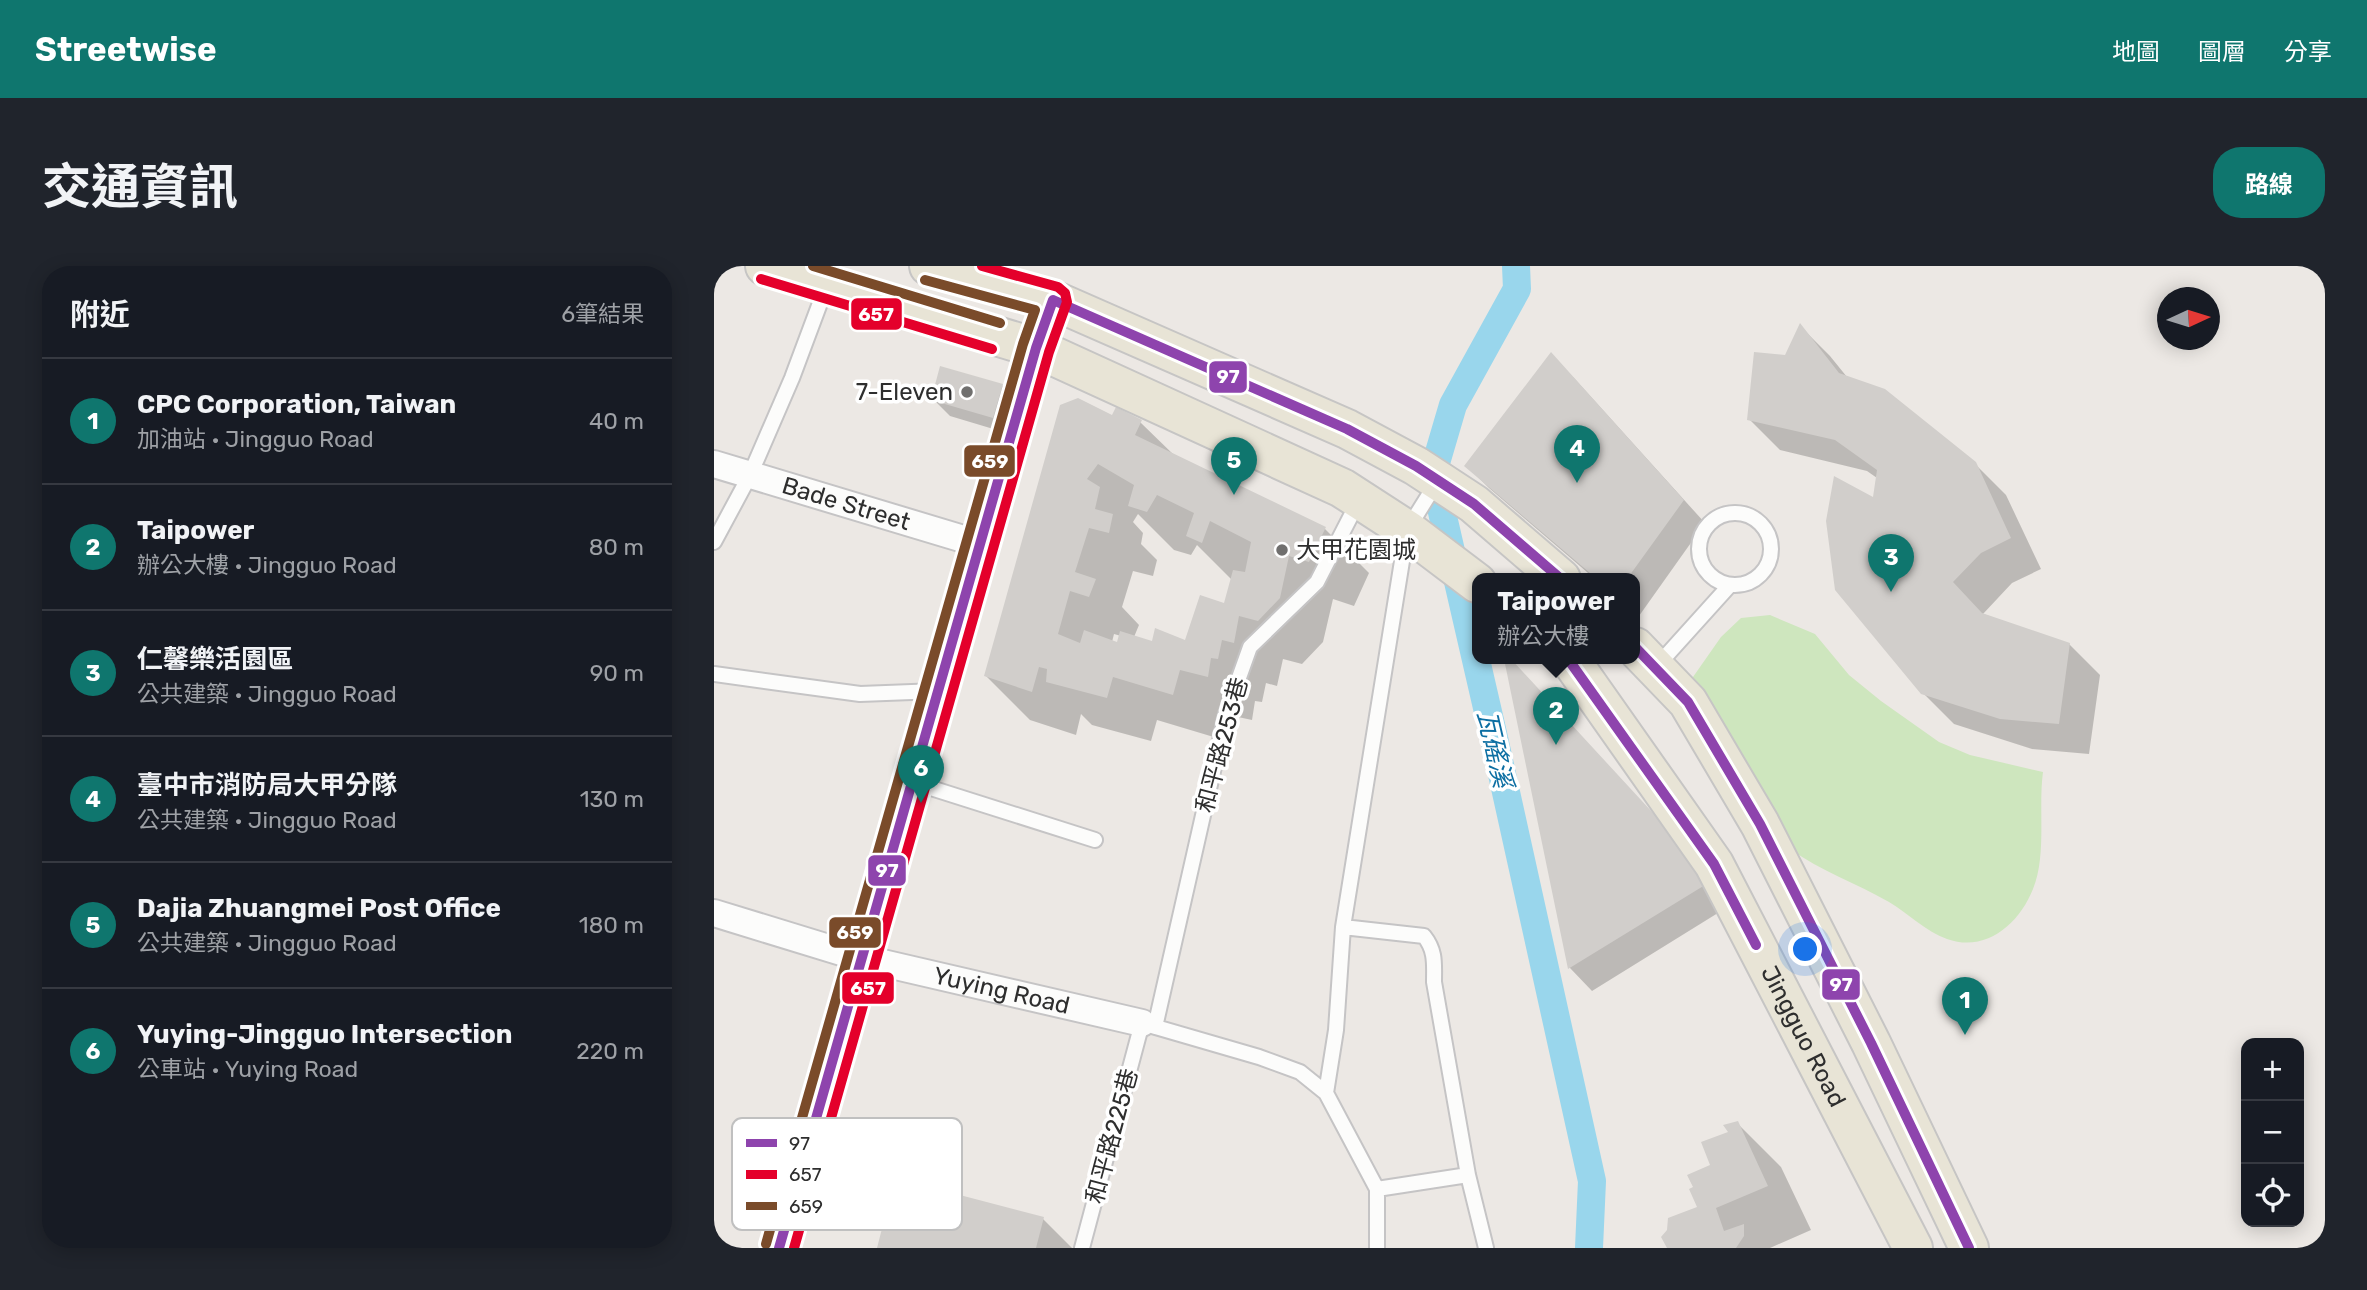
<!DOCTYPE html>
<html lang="zh-TW">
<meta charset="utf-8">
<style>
:root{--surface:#171b24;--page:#20242c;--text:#f1f3f6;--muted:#9ea1a6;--line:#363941;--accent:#0f766e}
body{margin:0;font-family:Rubik,"Noto Sans TC",sans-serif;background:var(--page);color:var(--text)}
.controls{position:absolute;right:21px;bottom:21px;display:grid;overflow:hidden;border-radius:14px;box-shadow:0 4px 18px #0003}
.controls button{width:63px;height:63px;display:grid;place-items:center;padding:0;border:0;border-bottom:2px solid var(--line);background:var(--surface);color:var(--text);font:35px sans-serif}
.compass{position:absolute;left:1443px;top:21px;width:63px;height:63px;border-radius:50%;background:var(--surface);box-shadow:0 4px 18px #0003;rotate:86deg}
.you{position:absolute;left:1092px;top:684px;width:24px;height:24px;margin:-18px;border:5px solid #fff;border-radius:50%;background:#1a73e8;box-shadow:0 0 0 10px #1a73e833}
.badge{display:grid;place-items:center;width:46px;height:46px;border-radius:50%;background:var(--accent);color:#fff;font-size:23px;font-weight:700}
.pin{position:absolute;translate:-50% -58px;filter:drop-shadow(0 2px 4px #0008)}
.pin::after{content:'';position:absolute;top:37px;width:24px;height:21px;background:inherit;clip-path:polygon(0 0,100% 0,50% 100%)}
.popup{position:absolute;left:758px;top:307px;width:168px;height:91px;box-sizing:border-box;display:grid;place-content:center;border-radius:14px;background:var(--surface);filter:drop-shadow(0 2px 5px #0005);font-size:23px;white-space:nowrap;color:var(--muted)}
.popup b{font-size:26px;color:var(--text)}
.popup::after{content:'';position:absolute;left:50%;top:100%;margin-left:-14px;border:14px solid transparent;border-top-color:var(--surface)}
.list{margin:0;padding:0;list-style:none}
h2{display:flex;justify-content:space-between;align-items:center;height:91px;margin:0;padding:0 28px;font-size:30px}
h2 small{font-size:23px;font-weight:400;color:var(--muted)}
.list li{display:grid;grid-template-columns:46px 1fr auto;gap:21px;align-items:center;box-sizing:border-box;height:126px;padding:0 28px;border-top:2px solid var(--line)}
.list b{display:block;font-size:26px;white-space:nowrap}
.list p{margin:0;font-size:23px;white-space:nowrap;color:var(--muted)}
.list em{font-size:23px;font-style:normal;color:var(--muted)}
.icon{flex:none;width:38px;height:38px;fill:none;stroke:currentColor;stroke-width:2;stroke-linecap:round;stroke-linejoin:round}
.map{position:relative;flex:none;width:1611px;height:982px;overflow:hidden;border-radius:28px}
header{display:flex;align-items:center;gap:42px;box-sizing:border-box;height:98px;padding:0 35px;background:var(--accent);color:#fff}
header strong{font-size:33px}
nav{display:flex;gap:38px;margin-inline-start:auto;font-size:24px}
.intro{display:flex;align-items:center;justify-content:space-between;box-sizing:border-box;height:168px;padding:0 42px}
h1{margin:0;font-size:49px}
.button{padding:18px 32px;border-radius:28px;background:var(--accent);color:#fff;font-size:24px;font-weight:700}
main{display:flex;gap:42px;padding:0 42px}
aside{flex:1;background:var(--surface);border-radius:28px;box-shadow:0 4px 18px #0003}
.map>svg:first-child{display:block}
.green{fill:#cee6be}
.shadow{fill:#0003;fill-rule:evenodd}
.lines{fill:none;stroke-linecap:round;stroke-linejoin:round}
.canal{stroke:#99d6ec;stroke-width:28}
.building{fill:#d1cecb;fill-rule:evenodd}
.service-casing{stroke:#c5c4c5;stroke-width:18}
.minor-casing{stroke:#c5c4c5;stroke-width:30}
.primary-casing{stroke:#c6c5c4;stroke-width:42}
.service{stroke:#fcfcfb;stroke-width:14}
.minor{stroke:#fcfcfb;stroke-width:26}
.primary{stroke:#e8e4d6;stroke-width:38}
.bus-1-casing{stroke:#fff;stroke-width:16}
.bus-2-casing{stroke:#fff;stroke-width:16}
.bus-3-casing{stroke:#fff;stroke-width:16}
.bus-1{stroke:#8e44ad;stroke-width:10}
.bus-2{stroke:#e4002b;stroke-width:10}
.bus-3{stroke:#7a4b2a;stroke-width:10}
.poi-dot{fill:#706f6e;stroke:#fff;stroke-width:2.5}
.labels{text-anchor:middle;stroke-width:7;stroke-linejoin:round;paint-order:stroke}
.poi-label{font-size:24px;fill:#2e2e2e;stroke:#fff;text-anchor:end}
.street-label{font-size:24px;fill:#2e2e2e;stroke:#fff}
.water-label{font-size:26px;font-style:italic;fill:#0d6fa3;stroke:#fff}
.key{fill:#fff;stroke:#c0c0c0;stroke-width:2}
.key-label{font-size:19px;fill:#2e2e2e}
.line-badge{stroke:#fff;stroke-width:2.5}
.badge-label{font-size:19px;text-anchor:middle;font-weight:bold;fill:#fff}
</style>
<header>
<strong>Streetwise</strong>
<nav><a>地圖</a><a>圖層</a><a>分享</a></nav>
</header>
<div class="intro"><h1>交通資訊</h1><a class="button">路線</a></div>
<main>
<aside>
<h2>附近<small>6筆結果</small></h2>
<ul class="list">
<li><span class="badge">1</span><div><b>CPC Corporation, Taiwan</b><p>加油站 · Jingguo Road</p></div><em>40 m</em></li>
<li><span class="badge">2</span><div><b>Taipower</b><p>辦公大樓 · Jingguo Road</p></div><em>80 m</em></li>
<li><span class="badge">3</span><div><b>仁馨樂活園區</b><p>公共建築 · Jingguo Road</p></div><em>90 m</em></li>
<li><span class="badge">4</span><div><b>臺中市消防局大甲分隊</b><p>公共建築 · Jingguo Road</p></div><em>130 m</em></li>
<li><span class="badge">5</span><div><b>Dajia Zhuangmei Post Office</b><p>公共建築 · Jingguo Road</p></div><em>180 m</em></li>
<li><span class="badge">6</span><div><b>Yuying-Jingguo Intersection</b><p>公車站 · Yuying Road</p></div><em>220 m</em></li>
</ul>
</aside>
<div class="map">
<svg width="1611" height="982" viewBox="0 0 1611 982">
<rect width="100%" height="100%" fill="#ece8e4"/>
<path class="green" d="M1056 349 1101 368 1135 409 1167 435 1225 476 1256 489 1329 506C1324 542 1333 589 1319 623 1305 658 1272 687 1233 673 1212 666 1194 647 1175 636 1142 617 1107 605 1076 583L978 428 979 411 1007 371 1027 352Z"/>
<path class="shadow" d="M1086 60 1116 90 1133 111 1261 198 1292 229 1327 303 1298 317 1269 348 1355 378 1386 409 1375 488 1318 483 1240 458 1208 426 1161 234 1163 212 1153 205 1066 184 1035 153 1072 91Z
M859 111 991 257 925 350 921 347V313H881L775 222 753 200Z
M288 119 305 137 296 168 236 150 219 133Z
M399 151 426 156 462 191 611 263 655 307 640 340 619 333 609 376 588 398 569 393 563 420 552 417 548 436 541 435 538 454 510 448 503 472 443 454 437 475 378 459 367 448 362 469 316 454 272 410ZM424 248 460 284 477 289 483 279 518 314 511 340 472 377H439L420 371 425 359 408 341 419 305 439 310 443 294 427 278 429 267 419 256ZM400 368 407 370 404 379 398 376Z
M792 393 1012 642 878 725 856 702Z
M1023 857 1067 901 1097 964 1056 982H955L985 942 999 900Z
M329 953 358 982H165Z"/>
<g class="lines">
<path class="canal" d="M802 0 803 23 739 139 719 207 780 472 878 915 875 982"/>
</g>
<path class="building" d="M1086 57 1125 107 1171 123 1262 196 1297 272 1267 287 1239 316 1268 347 1356 377 1345 458 1286 453 1207 428 1121 324 1112 255 1120 210 1159 231 1163 204 1121 174 1033 154 1040 86 1071 89Z
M837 86 970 234 913 313H883L750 200Z
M226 100 289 118 279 152 217 134Z
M364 132 398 149 402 141 428 154 421 169 612 261 595 296 575 290 566 332 544 355 525 350 520 377 508 374 504 393 497 392 494 411 466 404 459 429 399 411 393 432 332 416 333 403 325 401 318 426 270 410 346 139ZM384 198 420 219 414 240 433 246 443 229 480 247 472 270 488 277 496 255 537 276 531 306 519 304 510 337 486 329 471 374 441 362 438 375 406 365 403 376 370 364 366 377 344 368 356 325 375 331 382 313 361 306 375 262 395 267 399 248 381 243 386 221 373 213Z
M790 393H797L963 573 991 619 854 703Z
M1024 855 1054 920 1002 942 1010 965 1030 958V970L1022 982H953L947 971 953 964 954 952 983 941 975 923 979 921 973 909 996 899 987 876 1014 866 1009 859Z
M181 912 330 951 322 982H163Z"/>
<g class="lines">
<g class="service-casing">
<path id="service" d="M985 283a36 36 0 1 1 72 0a36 36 0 1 1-72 0Z
M0 276 36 209 78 112 112 21
M942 401 1016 319
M0 408 146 428 224 425
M198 516 381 574
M629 661 710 670C722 685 720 698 720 716L754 909 772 982
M441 761 512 448 536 381 603 316 644 236
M612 827 622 764 629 661 693 264 723 216
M663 923 754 909
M368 982 428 757 545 791 586 806 612 827 663 923V982"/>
</g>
<g class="minor-casing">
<g id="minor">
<path id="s1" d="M0 198 266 278"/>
<path id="s2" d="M0 647 147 692 428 757"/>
<path d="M65 982 322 82 339 34"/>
</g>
</g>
<g class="primary-casing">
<g id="primary">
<path d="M51 0 322 82 628 222 693 264 763 317"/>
<path d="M215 0 339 34 633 163 702 200 760 238 847 313"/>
<path d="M921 381 974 436 1046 558 1157 777 1255 982"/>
<path id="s3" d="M854 393 860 399 1000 598 1199 982"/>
</g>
</g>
<use href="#service" class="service"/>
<use href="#minor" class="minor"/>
<use href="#primary" class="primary"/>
<g class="bus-1-casing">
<path id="bus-1" d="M921 381 974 436 1046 558 1157 777 1255 982
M854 393 1000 598 1042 679
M65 982 322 82 339 34 633 163 702 200 760 238 847 313"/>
</g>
<g class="bus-2-casing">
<path id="bus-2" d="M47 13 278 83
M80 982 335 86 353 36 351 27 344 21 268 0"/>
</g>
<g class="bus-3-casing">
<path id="bus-3" d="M99 0 286 57
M52 978 309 78 321 44 211 14"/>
</g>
<use href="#bus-1" class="bus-1"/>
<use href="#bus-2" class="bus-2"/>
<use href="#bus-3" class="bus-3"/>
</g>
<g class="poi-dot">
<circle cx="253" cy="126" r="7"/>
<circle cx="568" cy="284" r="7"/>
</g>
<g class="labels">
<g class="poi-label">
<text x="239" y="134">7-Eleven</text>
<text x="582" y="292" text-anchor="start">大甲花園城</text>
</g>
<g class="street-label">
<text dy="8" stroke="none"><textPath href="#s1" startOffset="138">Bade Street</textPath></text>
<text transform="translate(508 479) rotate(-75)" y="8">和平路253巷</text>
<text dy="8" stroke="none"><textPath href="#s2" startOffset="298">Yuying Road</textPath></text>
<text dy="8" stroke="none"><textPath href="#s3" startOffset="446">Jingguo Road</textPath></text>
<text transform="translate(398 870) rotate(-75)" y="8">和平路225巷</text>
</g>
<g class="water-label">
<text transform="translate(781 483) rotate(77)" y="9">瓦磘溪</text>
</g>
</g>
<rect x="18" y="852" width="230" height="112" rx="10" class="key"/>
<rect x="32" y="873" width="31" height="8" fill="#8e44ad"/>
<rect x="32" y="904" width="31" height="9" fill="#e4002b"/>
<rect x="32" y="936" width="31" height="8" fill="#7a4b2a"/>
<g class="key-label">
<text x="75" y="884">97</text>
<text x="75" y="915">657</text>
<text x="75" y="947">659</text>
</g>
<g class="line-badge">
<rect x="136" y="31" width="53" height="34" rx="7" fill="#e4002b"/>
<rect x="494" y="94" width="40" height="34" rx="7" fill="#8e44ad"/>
<rect x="249" y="178" width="53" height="34" rx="7" fill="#7a4b2a"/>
<rect x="153" y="588" width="40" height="33" rx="7" fill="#8e44ad"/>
<rect x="114" y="650" width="54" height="33" rx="7" fill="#7a4b2a"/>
<rect x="1107" y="702" width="40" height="33" rx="7" fill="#8e44ad"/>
<rect x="127" y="705" width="54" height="34" rx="7" fill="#e4002b"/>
</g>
<g class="badge-label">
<text x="162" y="55">657</text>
<text x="514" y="117">97</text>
<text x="276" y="202">659</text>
<text x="173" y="611">97</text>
<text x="141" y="673">659</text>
<text x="1127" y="725">97</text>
<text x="154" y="729">657</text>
</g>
</svg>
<div class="controls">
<button>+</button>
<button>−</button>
<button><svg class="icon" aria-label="locate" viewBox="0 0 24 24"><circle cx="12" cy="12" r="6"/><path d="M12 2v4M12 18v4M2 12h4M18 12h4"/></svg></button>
</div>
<svg class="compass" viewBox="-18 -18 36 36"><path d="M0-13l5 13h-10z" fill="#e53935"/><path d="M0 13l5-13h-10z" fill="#9ea1a6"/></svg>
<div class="you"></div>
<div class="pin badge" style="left:1251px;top:769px">1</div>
<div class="pin badge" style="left:842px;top:479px">2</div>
<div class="popup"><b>Taipower</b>辦公大樓</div>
<div class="pin badge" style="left:1177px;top:326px">3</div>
<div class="pin badge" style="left:863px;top:217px">4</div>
<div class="pin badge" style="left:520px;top:229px">5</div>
<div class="pin badge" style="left:207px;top:537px">6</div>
</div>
</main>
